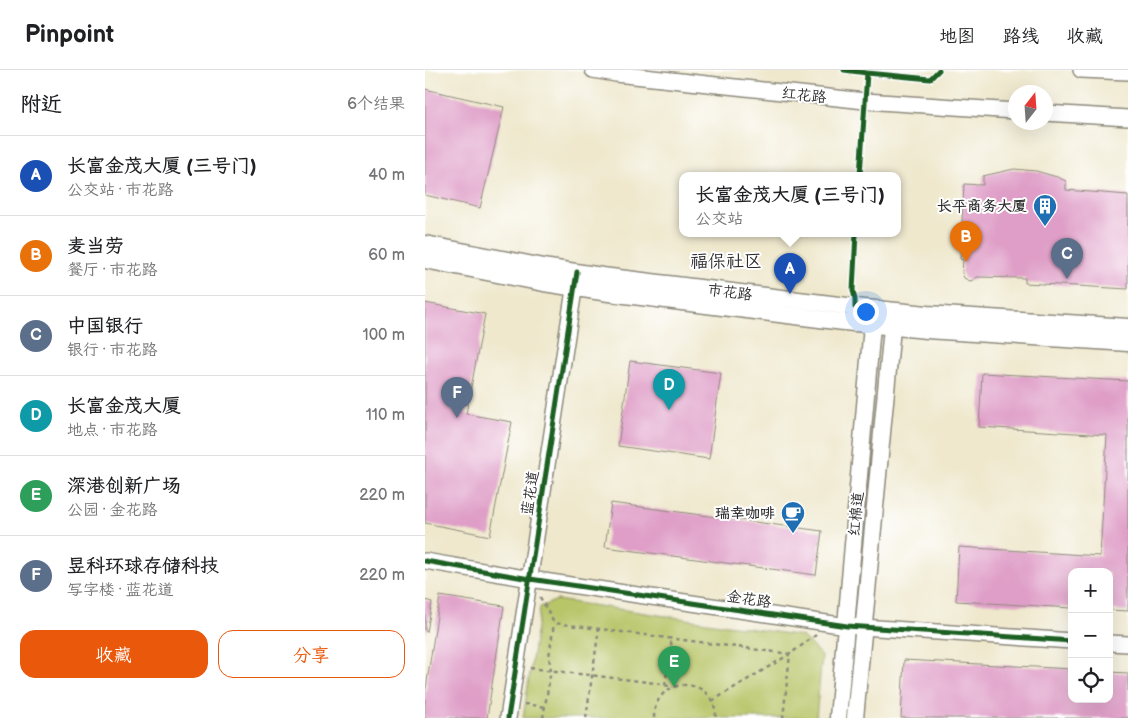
<!DOCTYPE html>
<html lang="zh">
<meta charset="utf-8">
<style>
:root{--surface:#fff;--page:#f6f6f6;--text:#202124;--muted:#757577;--line:#e0e0e0;--accent:#ea580c}
body{margin:0;font-family:"Balsamiq Sans","LXGW WenKai TC",sans-serif;background:var(--page);color:var(--text)}
.controls{position:absolute;right:15px;bottom:15px;display:grid;overflow:hidden;border-radius:10px;box-shadow:0 5px 20px #0002}
.controls button{width:45px;height:45px;display:grid;place-items:center;padding:0;border:0;border-bottom:1px solid var(--line);background:var(--surface);color:var(--text);font:25px sans-serif}
.compass{position:absolute;left:583px;top:15px;width:45px;height:45px;border-radius:50%;background:var(--surface);box-shadow:0 5px 20px #0002;rotate:17deg}
.you{position:absolute;left:440px;top:241px;width:18px;height:18px;margin:-12px;border:4px solid #fff;border-radius:50%;background:#1a73e8;box-shadow:0 0 0 8px #1a73e833}
.badge{display:grid;place-items:center;width:32px;height:32px;border-radius:50%;background:var(--accent);color:#fff;font-size:16px;font-weight:700}
.pin{position:absolute;translate:-50% -41px;filter:drop-shadow(0 1px 2px #0008)}
.pin::after{content:'';position:absolute;top:26px;width:18px;height:15px;background:inherit;clip-path:polygon(0 0,100% 0,50% 100%)}
.popup{position:absolute;left:254px;top:102px;width:222px;height:65px;box-sizing:border-box;display:grid;place-content:center;border-radius:10px;background:var(--surface);filter:drop-shadow(0 1px 4px #0005);font-size:16px;white-space:nowrap;color:var(--muted)}
.popup b{font-size:19px;color:var(--text)}
.popup::after{content:'';position:absolute;left:50%;top:100%;margin-left:-10px;border:10px solid transparent;border-top-color:var(--surface)}
.list{margin:0;padding:0;list-style:none}
h2{display:flex;justify-content:space-between;align-items:center;height:65px;margin:0;padding:0 20px;font-size:21px}
h2 small{font-size:16px;font-weight:400;color:var(--muted)}
.list li{display:grid;grid-template-columns:32px 1fr auto;gap:15px;align-items:center;box-sizing:border-box;height:80px;padding:0 20px;border-top:1px solid var(--line)}
.list b{display:block;font-size:19px;white-space:nowrap}
.list p{margin:0;font-size:16px;white-space:nowrap;color:var(--muted)}
.list em{font-size:16px;font-style:normal;color:var(--muted)}
.actions{display:flex;gap:10px;padding:15px 20px}
.actions a{flex:1;padding:11px 0;border:1px solid var(--accent);border-radius:15px;text-align:center;font-size:18px;color:var(--accent)}
.actions .main{background:var(--accent);color:#fff}
.icon{flex:none;width:28px;height:28px;fill:none;stroke:currentColor;stroke-width:2;stroke-linecap:round;stroke-linejoin:round}
.map{position:relative;flex:none;width:703px;height:648px;overflow:hidden}
header{display:flex;align-items:center;gap:30px;box-sizing:border-box;height:70px;padding:0 25px;background:var(--surface);border-bottom:1px solid var(--line)}
header strong{font-size:24px}
nav{display:flex;gap:28px;margin-inline-start:auto;font-size:18px}
main{display:flex}
aside{flex:1;background:var(--surface)}
.map>svg:first-child{display:block}
.green{fill:#b8c567;stroke:#727849}
.building{fill:#df9ec7}
.lines{fill:none;stroke-linecap:round;stroke-linejoin:round}
.tertiary-casing{stroke:#8d8a7c;stroke-width:18}
.secondary-casing{stroke:#8d8a7c;stroke-width:19}
.path{stroke:#8d8a7c;stroke-width:2.5;stroke-dasharray:4 4;stroke-linecap:butt}
.tertiary{stroke:#fff;stroke-width:15}
.secondary{stroke:#fff;stroke-width:16}
.cycleway-casing{stroke:#fff;stroke-width:8}
.cycleway{stroke:#1b5e20;stroke-width:5}
.labels{text-anchor:middle;stroke-width:4;stroke-linejoin:round;paint-order:stroke}
.street-label{font-size:15px;fill:#2b2b2b;stroke:#fff}
.poi-label{font-size:15px;font-weight:bold;fill:#2b2b2b;stroke:#fff;text-anchor:end}
.quarter-label{font-size:18px;fill:#2b2b2b;stroke:#fff}
</style>
<header>
<strong>Pinpoint</strong>
<nav><a>地图</a><a>路线</a><a>收藏</a></nav>
</header>
<main>
<aside>
<h2>附近<small>6个结果</small></h2>
<ul class="list">
<li><span class="badge" style="background:#1a4fb4">A</span><div><b>长富金茂大厦 (三号门)</b><p>公交站 · 市花路</p></div><em>40 m</em></li>
<li><span class="badge" style="background:#e8710a">B</span><div><b>麦当劳</b><p>餐厅 · 市花路</p></div><em>60 m</em></li>
<li><span class="badge" style="background:#5c6f8a">C</span><div><b>中国银行</b><p>银行 · 市花路</p></div><em>100 m</em></li>
<li><span class="badge" style="background:#0f9aa8">D</span><div><b>长富金茂大厦</b><p>地点 · 市花路</p></div><em>110 m</em></li>
<li><span class="badge" style="background:#2e9e5b">E</span><div><b>深港创新广场</b><p>公园 · 金花路</p></div><em>220 m</em></li>
<li><span class="badge" style="background:#5c6f8a">F</span><div><b>昱科环球存储科技</b><p>写字楼 · 蓝花道</p></div><em>220 m</em></li>
</ul>
<div class="actions"><a class="main">收藏</a><a>分享</a></div>
</aside>
<div class="map">
<svg width="703" height="648" viewBox="0 0 703 648">
<rect width="100%" height="100%" fill="#fff"/>
<filter id="ink" filterUnits="userSpaceOnUse"><feTurbulence type="fractalNoise" baseFrequency=".02" numOctaves="2"/><feDisplacementMap in="SourceGraphic" scale="10" xChannelSelector="R" yChannelSelector="G"/><feConvolveMatrix kernelMatrix="1 2 1 2 8 2 1 2 1" color-interpolation-filters="sRGB"/></filter>
<filter id="wash" filterUnits="userSpaceOnUse"><feTurbulence type="fractalNoise" baseFrequency=".0096" numOctaves="4" result="noise"/><feDisplacementMap in="SourceGraphic" scale="20" xChannelSelector="R" yChannelSelector="G"/><feGaussianBlur stdDeviation="1.12" result="paint"/><feColorMatrix in="noise" values="0 0 0 0 0 0 0 0 0 0 0 0 0 0 0 0 0 1.4 0 .05"/><feComposite in="paint" operator="in"/></filter>
<g filter="url(#wash)">
<rect width="100%" height="100%" fill="#efe8cd"/>
<path class="green" d="M132 530 377 566 397 586 391 648H98L115 537Z"/>
<g id="blocks">
<path class="building" d="M0 19 79 37 55 138 0 125Z
M589 99 611 101 632 107 641 111V120L703 125V219L600 213V208L552 207 548 210 545 211 539 208 537 203 538 190 535 189 539 114 558 115V106Z
M0 233 60 244 41 344 87 352 65 466 0 453Z
M205 291 296 303 284 389 193 376Z
M557 303 703 311V541L684 540V502H647V538L531 531 534 477 675 486 682 365 554 357Z
M186 433 397 461 391 505 180 477Z
M15 526 79 536 62 648H0V625Z
M0 530 7 532 2 562 0 561Z
M479 590 647 599V629H684V602L703 603V648H476Z"/>
</g>
</g>
<g filter="url(#ink)">
<use href="#blocks" fill-opacity="0" stroke="#8d8a7c" stroke-width="1"/>
<g class="lines">
<g class="tertiary-casing">
<path id="tertiary" d="M168 0 191 4 440 31 590 41
M656 0 703 2
M620 43 703 48
M0 491 105 509 422 556 647 571
M684 573 703 574
M83 648 151 207"/>
</g>
<g class="secondary-casing">
<path id="secondary" d="M0 174 124 198 177 206 430 237 502 244 703 257
M0 190 119 213 184 223 419 252 502 260 703 273
M413 648 448 244
M430 648 468 247"/>
</g>
<path class="path" d="M115 527 129 553 365 584 391 565
M105 598 231 613 248 617
M240 615 247 568
M287 631 365 584 358 648
M99 634 120 637
M118 648 126 600 124 587 129 553
M161 648 174 558
M229 648C229 604 291 604 291 648"/>
<use href="#tertiary" class="tertiary"/>
<use href="#secondary" class="secondary"/>
<g class="cycleway-casing">
<path id="cycleway" d="M419 0 442 3 435 105
M442 3 505 9 514 0
M430 237V229L428 220 431 163
M0 491 105 509 422 556 647 571
M83 648 152 202"/>
</g>
<use href="#cycleway" class="cycleway"/>
</g>
</g>
<defs>
<g id="building-pin" transform="scale(1.25)"><path d="M0 17L-7.5 6A9.5 9.5 0 1 1 7.5 6Z" fill="#1f6fb2" stroke="#fff"/><path d="M-4-6H4V6H1V3H-1V6H-4ZM-2.5-4.3h1.7v1.8h-1.7ZM.8-4.3h1.7v1.8H.8ZM-2.5-1h1.7V.8h-1.7ZM.8-1h1.7V.8H.8Z" fill="#fff"/></g>
<g id="cafe-pin" transform="scale(1.25)"><path d="M0 17L-7.5 6A9.5 9.5 0 1 1 7.5 6Z" fill="#1f6fb2" stroke="#fff"/><path d="M-5.5-4.5H6V0H3Q3 3.5 0 3.5H-2.5Q-5.5 3.5-5.5 0ZM3-3.2v2h1.7v-2ZM-6 4.5H4V6H-6Z" fill="#fff"/></g>
</defs>
<g fill-rule="evenodd">
<use href="#building-pin" x="620" y="136"/>
<use href="#cafe-pin" x="368" y="443"/>
</g>
<g class="labels">
<g class="street-label">
<text transform="translate(379 25) rotate(6)" y="5">红花路</text>
<text transform="translate(305 222) rotate(7)" y="5">市花路</text>
<text transform="translate(105 423) rotate(-81)" y="5">蓝花道</text>
<text transform="translate(431 444) rotate(-85)" y="5">红棉道</text>
<text transform="translate(324 529) rotate(9)" y="5">金花路</text>
</g>
<g class="poi-label">
<text x="602" y="141">长平商务大厦</text>
<text x="350" y="448">瑞幸咖啡</text>
</g>
<g class="quarter-label">
<text x="301" y="197">福保社区</text>
</g>
</g>
</svg>
<div class="controls">
<button>+</button>
<button>−</button>
<button><svg class="icon" aria-label="locate" viewBox="0 0 24 24"><circle cx="12" cy="12" r="6"/><path d="M12 2v4M12 18v4M2 12h4M18 12h4"/></svg></button>
</div>
<svg class="compass" viewBox="-18 -18 36 36"><path d="M0-13l5 13h-10z" fill="#e53935"/><path d="M0 13l5-13h-10z" fill="#757577"/></svg>
<div class="you"></div>
<div class="pin badge" style="left:365px;top:224px;background:#1a4fb4">A</div>
<div class="popup"><b>长富金茂大厦 (三号门)</b>公交站</div>
<div class="pin badge" style="left:541px;top:192px;background:#e8710a">B</div>
<div class="pin badge" style="left:642px;top:209px;background:#5c6f8a">C</div>
<div class="pin badge" style="left:244px;top:340px;background:#0f9aa8">D</div>
<div class="pin badge" style="left:249px;top:617px;background:#2e9e5b">E</div>
<div class="pin badge" style="left:32px;top:348px;background:#5c6f8a">F</div>
</div>
</main>
